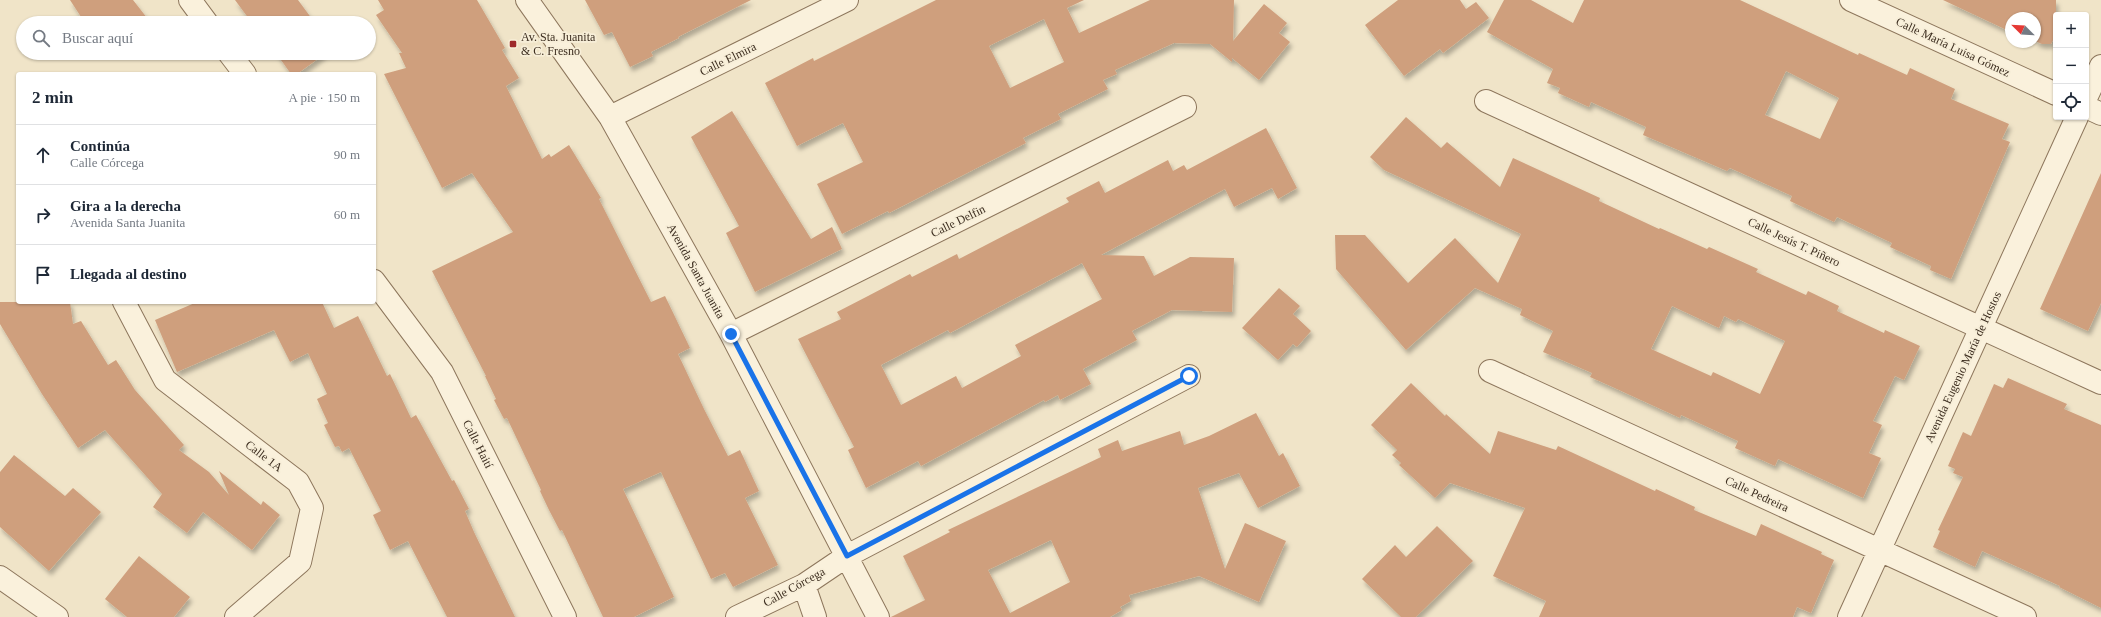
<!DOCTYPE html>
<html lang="es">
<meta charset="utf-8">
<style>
:root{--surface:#fff;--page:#f6f6f7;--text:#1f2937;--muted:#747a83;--line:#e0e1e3}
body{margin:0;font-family:Georgia,serif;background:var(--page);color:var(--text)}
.controls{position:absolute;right:12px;top:12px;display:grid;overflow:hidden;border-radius:4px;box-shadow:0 1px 3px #0004}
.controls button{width:36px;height:36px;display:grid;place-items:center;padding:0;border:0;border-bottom:1px solid var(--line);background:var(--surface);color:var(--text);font:20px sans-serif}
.compass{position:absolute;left:2005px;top:12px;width:36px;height:36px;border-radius:50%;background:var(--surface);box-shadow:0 1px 3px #0004;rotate:294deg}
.stop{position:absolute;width:12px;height:12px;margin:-9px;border:3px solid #1a73e8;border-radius:50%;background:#fff}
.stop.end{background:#1a73e8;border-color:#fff;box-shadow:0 1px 4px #0008}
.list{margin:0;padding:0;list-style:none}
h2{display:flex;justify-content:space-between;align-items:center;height:52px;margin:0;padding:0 16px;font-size:17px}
h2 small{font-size:13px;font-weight:400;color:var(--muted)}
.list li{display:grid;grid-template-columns:26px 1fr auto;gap:12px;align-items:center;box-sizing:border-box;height:60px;padding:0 16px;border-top:1px solid var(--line)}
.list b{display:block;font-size:15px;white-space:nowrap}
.list p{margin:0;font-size:13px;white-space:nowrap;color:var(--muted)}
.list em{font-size:13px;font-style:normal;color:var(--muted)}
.icon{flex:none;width:22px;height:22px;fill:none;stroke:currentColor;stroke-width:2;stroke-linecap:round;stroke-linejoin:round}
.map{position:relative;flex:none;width:2101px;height:617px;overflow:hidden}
.search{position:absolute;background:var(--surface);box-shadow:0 1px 3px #0004;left:16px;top:16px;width:360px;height:44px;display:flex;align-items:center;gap:10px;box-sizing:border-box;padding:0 14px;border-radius:22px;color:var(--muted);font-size:15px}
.panel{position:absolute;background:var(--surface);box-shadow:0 1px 3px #0004;left:16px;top:72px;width:360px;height:232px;border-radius:4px}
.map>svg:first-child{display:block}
.building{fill:#cf9f7d;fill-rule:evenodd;filter:url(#shadow)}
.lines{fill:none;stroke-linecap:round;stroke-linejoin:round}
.minor-casing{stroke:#8d765c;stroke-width:24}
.minor{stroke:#faf1dc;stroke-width:22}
.route{stroke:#1a73e8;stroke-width:5}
.poi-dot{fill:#9e2a2b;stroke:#f7eed8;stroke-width:1.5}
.labels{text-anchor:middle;stroke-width:3.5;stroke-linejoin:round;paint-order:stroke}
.poi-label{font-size:12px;fill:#3d2e20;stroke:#f7eed8;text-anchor:start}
.street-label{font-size:12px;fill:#3d2e20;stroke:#f7eed8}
</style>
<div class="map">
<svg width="2101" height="617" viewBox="0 0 2101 617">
<defs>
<filter id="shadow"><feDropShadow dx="2.5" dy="4.5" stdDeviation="2" flood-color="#0004"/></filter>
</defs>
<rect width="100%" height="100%" fill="#f0e4c8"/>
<path class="building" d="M70 0H133L151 23H85Z
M235 0H298L315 23H252Z
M378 0H477L505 48 502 50 519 78 506 86 542 159 549 154 551 157 569 145 601 198 599 199 651 302 665 296 690 348 678 354 704 409 728 456 740 450 759 491 745 498 778 565 733 587 725 573 711 579 661 472 623 489 674 597 634 617H603L562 530 560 531 549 510 540 491 541 490 507 418 504 419 494 400 496 399 485 376H486L432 271 513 232 472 173 442 188 384 74 406 68 399 53H402L376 15 384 10Z
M585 0H751L678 37 679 38 651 52 653 56 630 67 612 32 604 35Z
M936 0H1084L1067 8 1079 33 1150 0H1234L1233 41 1264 4 1287 23 1279 33 1290 42 1259 80 1232 58V62L1210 44 1174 43 1115 70 1117 74 1103 80 1108 89 1058 114 1061 119 1023 138 1026 143 889 213 888 211 842 234 817 184 863 162 843 123 797 146 765 83 813 58 814 61ZM1044 19 1064 62 1010 88 989 46Z
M1398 0H1460L1466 9 1476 2 1489 18 1443 53 1440 49 1404 76 1365 25Z
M1504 0H1531L1573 23 1584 0H1740L1858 55 1859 53 1907 75 1910 68 1955 89 1951 99 2009 124 2002 139 2010 142 1951 279 1930 270 1931 266 1890 247 1892 243 1837 217 1834 222 1790 201 1792 196 1730 168 1727 171 1643 135 1646 127 1591 102 1589 107 1558 93 1560 88 1547 83 1553 69 1487 32ZM1786 71 1839 98 1820 139 1765 115Z
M1943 0H2056V34L2051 44H2042L2035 41V18H2011V32Z
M276 53H326L297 74H291Z
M732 111 811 239 832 227 842 249 755 292 726 233 739 226 691 137Z
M1406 117 1441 148 1447 142 1500 187 1513 158 1600 198 1599 201 1659 229 1660 228 1707 249 1709 247 1758 269 1756 272 1806 295 1808 291 1839 306 1837 311 1884 333 1885 330 1920 346 1904 380 1895 376 1873 421 1882 425 1869 453 1881 458 1863 498 1778 459 1775 466 1735 448 1738 441 1681 415 1680 418 1608 385 1590 377 1592 373 1543 352 1553 331 1520 315 1522 309 1475 288 1406 350 1336 269 1335 235H1365L1408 283 1455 238 1498 283 1521 234 1384 170 1370 157ZM1672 306 1719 328 1724 316 1736 322 1738 319 1785 341 1760 394 1713 372 1711 376 1651 349Z
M1266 128 1297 188 1278 199 1272 188 1234 207 1225 189 1101 255 1144 256 1154 276 1190 257 1234 258 1232 312 1172 310 1132 331 1137 340 1083 369 1091 384 1060 400 1058 395 1045 402 1044 400 921 466 918 461 866 488 848 450 854 447 798 339 841 319 837 312 868 296 910 274 912 277 957 254 959 259 1069 202 1066 198 1099 181 1105 193 1168 160 1173 171 1184 165 1187 170ZM1082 263 1102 299 1015 345 1021 356 962 388 956 376 901 405 881 365 948 330 950 333Z
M2101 173V303L2088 331 2040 309Z
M1279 288 1300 306 1293 314 1311 331 1297 347 1293 344 1278 360 1242 328Z
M0 302H70L73 324 81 321 108 365 116 360 135 390 184 445 179 450 209 472 229 495 219 471 261 505 263 501 280 515 252 550 203 512 187 533 153 507 162 494 105 430 78 448 42 394 0 324Z
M197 302H322L334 328 358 316 387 376 390 374 411 418 416 415 452 481 454 480 469 509 465 511 474 532 515 617H447L408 541 390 550 373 515 381 511 349 448 342 452 339 446 335 447 324 425 328 423 317 399 327 394 308 353 290 362 274 330 177 372 155 320Z
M2008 378 2067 404 2064 409 2101 425V608L2059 587 2060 586 1982 551 1975 567 1933 547 1940 531 1938 530 1963 477 1953 473 1955 469 1948 466 1963 432 1971 436 1994 384 2003 388Z
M1411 383 1445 416 1446 414 1490 454 1498 431 1556 450 1558 446 1655 491 1656 489 1695 507 1694 510 1756 536 1761 524 1822 552 1821 554 1834 560 1811 613 1797 607 1793 617H1539L1546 601 1493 576 1525 508 1450 483 1435 498 1399 465 1401 463 1392 455 1397 450 1371 425Z
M1256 413 1279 456 1283 453 1300 486 1258 508 1239 473 1198 488 1225 569 1245 523 1286 541 1259 602 1199 576 1129 595 1131 601 1120 607 1122 610 1110 617H891L925 600 903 556 950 532 948 530 1101 457 1098 449 1118 440 1122 451 1180 431 1184 445 1209 436ZM1051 540 1070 582 1010 613 988 570Z
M14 455 65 496 73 488 101 512 49 571 0 527V472Z
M1437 526 1473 561 1416 617H1401L1362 579 1395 545 1406 557Z
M139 556 190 597 174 617H127L105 599Z"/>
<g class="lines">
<g class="minor-casing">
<path id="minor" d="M190 0 207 23
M527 0 610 117 731 334 878 617
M1851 0 2056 94
M229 53 245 74
M2086 98 2101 66
M1486 101 2101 383
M2086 107 2101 114
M610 117 847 0
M374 281 442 372 565 617
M124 302 165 380 298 482 312 508 300 562 236 617
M731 334 1185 107
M1490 371 2025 617
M0 577 57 617
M804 585 815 617
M737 617 804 585 847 556 1189 376
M1849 617 2077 117"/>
</g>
<use href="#minor" class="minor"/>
</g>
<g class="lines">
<path class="route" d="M731 334 847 556 1189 376"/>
</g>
<rect class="poi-dot" x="509" y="40" width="8" height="8" rx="2"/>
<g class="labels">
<g class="poi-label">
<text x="521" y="41">Av. Sta. Juanita<tspan x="521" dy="14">&amp; C. Fresno</tspan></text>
</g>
<g class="street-label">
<text transform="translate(1953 47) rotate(25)" y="4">Calle María Luisa Gómez</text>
<text transform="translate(728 59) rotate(-26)" y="4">Calle Elmira</text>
<text transform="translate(958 221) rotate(-26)" y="4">Calle Delfin</text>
<text transform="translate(1794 242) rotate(25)" y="4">Calle Jesús T. Piñero</text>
<text transform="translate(696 271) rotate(61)" y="4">Avenida Santa Juanita</text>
<text transform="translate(1963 367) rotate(-65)" y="4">Avenida Eugenio María de Hostos</text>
<text transform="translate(478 444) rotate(63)" y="4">Calle Haití</text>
<text transform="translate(264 456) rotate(37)" y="4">Calle 1A</text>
<text transform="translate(1757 494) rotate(25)" y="4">Calle Pedreira</text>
<text transform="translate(794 587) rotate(-29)" y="4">Calle Córcega</text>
</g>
</g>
</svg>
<div class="controls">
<button>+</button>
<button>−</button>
<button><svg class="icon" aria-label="locate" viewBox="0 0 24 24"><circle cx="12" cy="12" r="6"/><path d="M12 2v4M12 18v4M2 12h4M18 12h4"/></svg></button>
</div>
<svg class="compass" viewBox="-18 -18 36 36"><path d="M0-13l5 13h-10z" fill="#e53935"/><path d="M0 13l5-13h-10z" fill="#747a83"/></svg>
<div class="stop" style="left:1189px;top:376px"></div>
<div class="stop end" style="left:731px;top:334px"></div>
<div class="search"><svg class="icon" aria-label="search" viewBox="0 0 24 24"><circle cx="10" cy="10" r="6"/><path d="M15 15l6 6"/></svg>Buscar aquí</div>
<section class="panel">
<h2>2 min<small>A pie · 150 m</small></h2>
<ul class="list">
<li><svg class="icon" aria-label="ahead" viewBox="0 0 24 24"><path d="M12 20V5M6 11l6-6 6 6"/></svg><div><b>Continúa</b><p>Calle Córcega</p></div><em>90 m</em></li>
<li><svg class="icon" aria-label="right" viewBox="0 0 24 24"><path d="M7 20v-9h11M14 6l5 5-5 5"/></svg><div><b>Gira a la derecha</b><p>Avenida Santa Juanita</p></div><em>60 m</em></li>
<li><svg class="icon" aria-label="arrive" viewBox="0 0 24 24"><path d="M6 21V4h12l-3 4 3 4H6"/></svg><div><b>Llegada al destino</b></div></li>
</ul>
</section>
</div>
